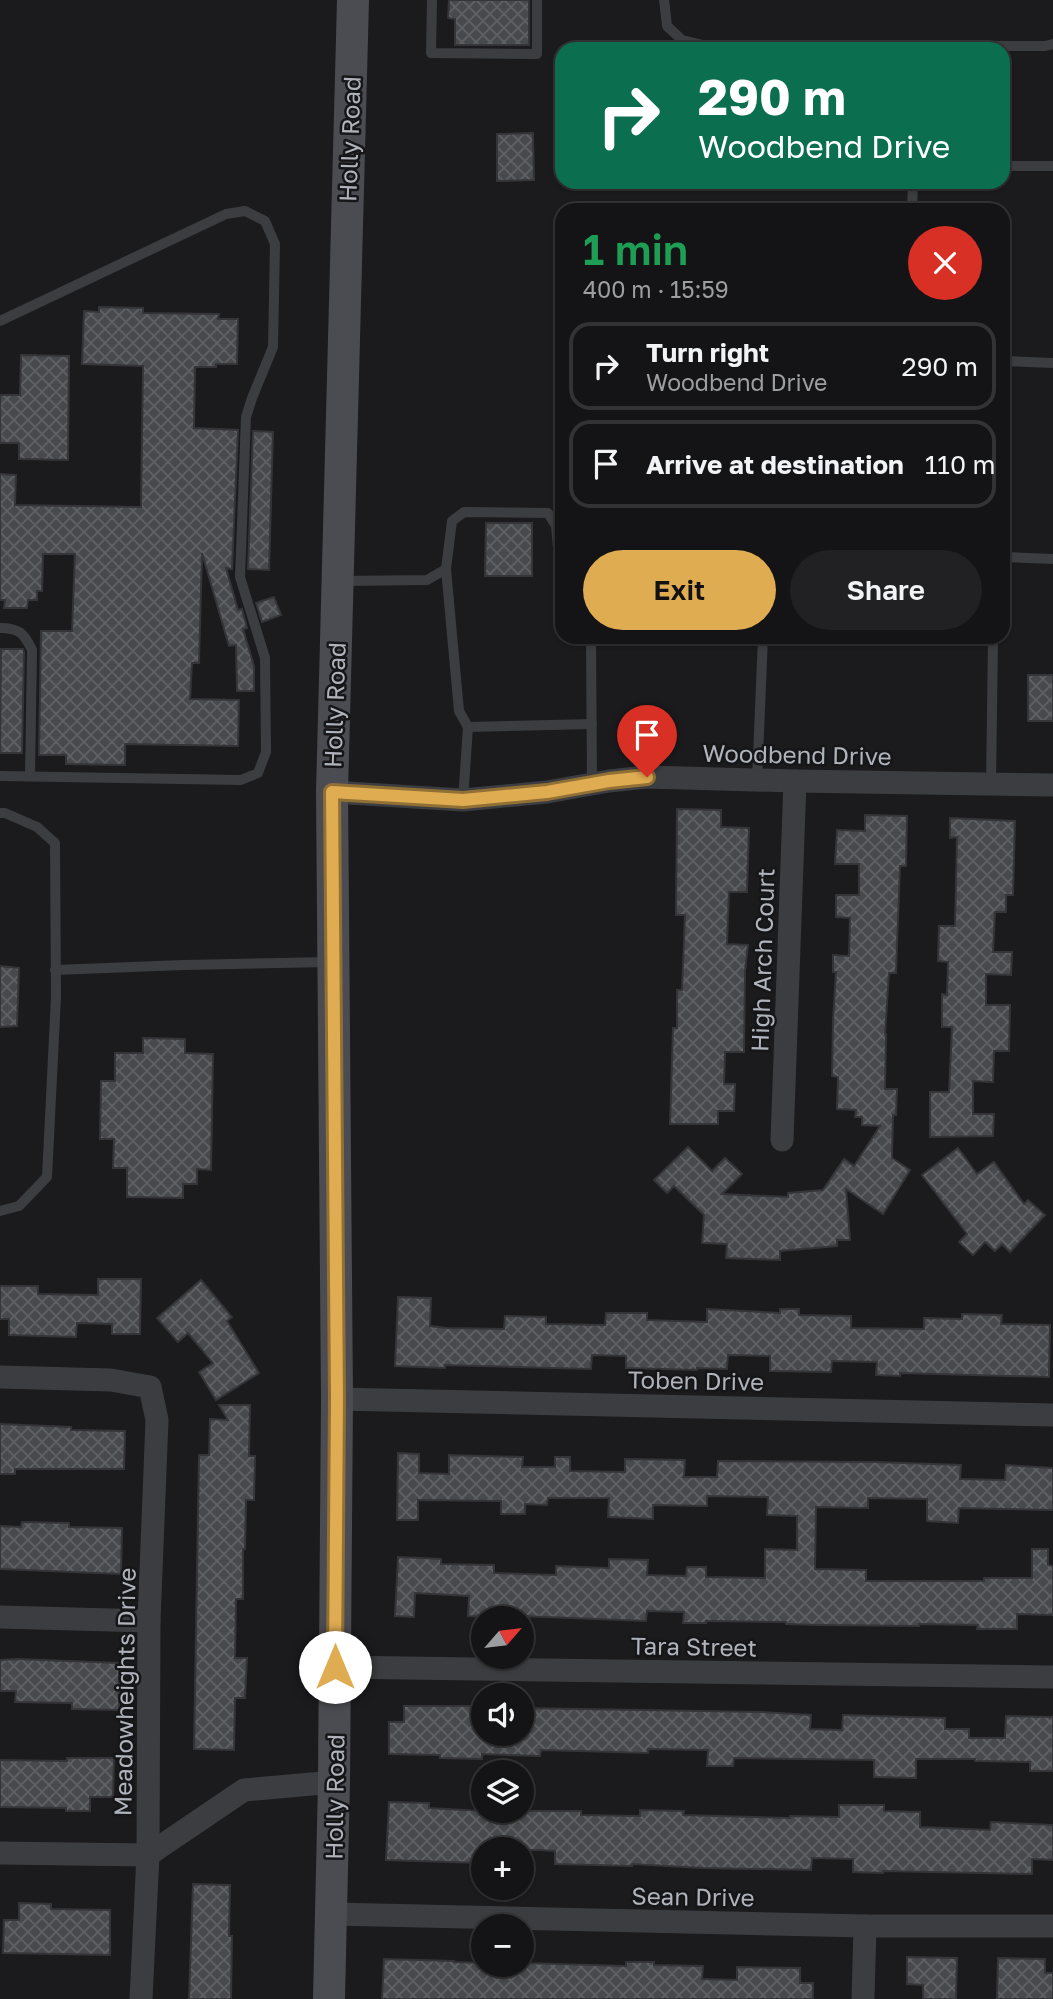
<!DOCTYPE html>
<meta charset="utf-8">
<style>
body{margin:0;font-family:"Golos Text",sans-serif;background:#212123;color:#f1f3f6;height:100vh;display:flex;flex-direction:column;font-size:26px;white-space:nowrap}
*{box-sizing:border-box;margin:0}
p{font-size:23px;color:#9d9ea1}
.icon{flex:none;width:38px;height:38px;fill:none;stroke:currentColor;stroke-width:2;stroke-linecap:round;stroke-linejoin:round}
.map{position:relative;flex:1;overflow:hidden}
.sheet{position:absolute;left:555px;top:203px;width:455px;height:441px;display:flex;flex-direction:column;background:#141416;border-radius:21px;box-shadow:0 2px 5px #0004,0 0 0 2px #333335}
.sheet>*{flex:none}
.guide{position:absolute;left:555px;top:42px;width:455px;height:147px;border-radius:21px;box-shadow:0 2px 5px #0004,0 0 0 2px #333335;background:#0b6e4f;color:#fff;overflow:hidden}
.needle{width:46px;rotate:62deg}
.fabs{position:absolute;left:471px;top:1606px;display:grid;gap:14px}
.fabs a{display:grid;place-items:center;width:63px;height:63px;border-radius:50%;background:#141416;box-shadow:0 2px 5px #0004,0 0 0 2px #333335;font-size:35px}
.pin{position:absolute;display:grid;place-items:center;width:60px;height:60px;color:#fff;margin:-72px -30px;border-radius:50% 50% 50% 0;rotate:-45deg;box-shadow:0 0 7px #0007}
.pin .icon{rotate:45deg}
.me{position:absolute;width:77px;margin:-38px;rotate:0deg;stroke-linejoin:round;filter:drop-shadow(0 0 5px #0008)}
.turn{display:flex;align-items:center;gap:24px;height:147px;padding:0 28px;font-size:32px}
.turn .icon{width:91px;height:91px;stroke-width:2.5}
.turn b{display:block;font-size:49px;line-height:60px}
.round{display:grid;place-items:center;flex:none;width:74px;height:74px;border-radius:37px;background:#212123}
.head{display:flex;align-items:center;justify-content:space-between;height:119px;padding:0 28px}
h1{font-size:42px;font-weight:600;line-height:52px;color:#1e9e55}
.primary-button{display:flex;gap:14px;margin-top:auto;padding:14px 28px}
.primary-button a{flex:1;height:80px;border-radius:42px;background:#dfac51;color:#111;font-size:28px;font-weight:600;line-height:80px;text-align:center}
.primary-button a+a{background:#212123;color:#f1f3f6}
ul{padding:0;list-style:none}
li{display:flex;align-items:center;gap:21px;height:88px;margin:0 14px 10px;padding:0 14px;border:4px solid #333335;border-radius:21px}
li div{flex:1}
li b{display:block;font-size:26px}
li em{font-style:normal}
.map>svg:first-child{display:block}
.building{fill:url(#building-cross-hatch);stroke:#353539;stroke-width:2}
.lines{fill:none;stroke-linecap:round;stroke-linejoin:round}
.service{stroke:#3c3d41;stroke-width:10}
.minor{stroke:#3c3d41;stroke-width:23}
.secondary{stroke:#4b4c51;stroke-width:32}
.route-casing{stroke:#917035;stroke-width:18}
.route{stroke:#dfac51;stroke-width:12}
.labels{text-anchor:middle;dominant-baseline:central;stroke-width:5;stroke-linejoin:round;paint-order:stroke}
.street-label{font-size:24px;fill:#afb3bb;stroke:#161618}
</style>
<div class="map">
<svg width="1053" height="1999" viewBox="0 0 1053 1999">
<defs>
<pattern id="building-cross-hatch" width="8" height="8" patternUnits="userSpaceOnUse" patternTransform="scale(1.75)"><rect width="8" height="8" fill="#48494d"/><path d="M0 0l8 8M0 8l8-8" fill="none" stroke="#606165"/></pattern>
</defs>
<rect width="100%" height="100%" fill="#1b1b1d"/>
<g class="building">
<path d="M 449,0 L 529,0 L 529,45 L 455,45 L 455,19 L 448,18 Z"/>
<path d="M 533,133 L 534,180 L 497,181 L 497,134 Z"/>
<path d="M 99,307 L 143,308 L 143,313 L 219,314 L 218,319 L 238,319 L 237,364 L 216,364 L 216,367 L 195,367 L 194,428 L 238,430 L 232,569 L 226,568 L 238,610 L 242,609 L 247,628 L 243,629 L 254,666 L 254,691 L 237,691 L 236,645 L 229,646 L 202,553 L 199,663 L 192,663 L 190,699 L 239,700 L 238,746 L 125,744 L 125,765 L 66,764 L 66,755 L 39,755 L 41,631 L 72,631 L 75,554 L 43,554 L 42,591 L 37,591 L 37,600 L 28,600 L 27,608 L 4,608 L 5,600 L 0,600 L 0,474 L 16,475 L 15,505 L 141,507 L 143,366 L 82,364 L 84,311 L 99,312 Z"/>
<path d="M 21,355 L 69,356 L 68,460 L 19,459 L 19,443 L 0,443 L 0,395 L 20,395 Z"/>
<path d="M 253,431 L 273,432 L 269,570 L 248,569 Z"/>
<path d="M 486,523 L 532,523 L 532,576 L 485,576 Z"/>
<path d="M 274,597 L 281,615 L 262,622 L 256,603 Z"/>
<path d="M 1,649 L 23,649 L 24,652 L 22,753 L 0,753 Z"/>
<rect x="1028" y="675" width="25" height="46"/>
<path d="M 677,809 L 721,810 L 721,827 L 749,828 L 747,892 L 729,892 L 727,944 L 748,945 L 745,971 L 744,1052 L 725,1052 L 724,1084 L 735,1084 L 734,1111 L 718,1111 L 718,1124 L 670,1124 L 673,1028 L 677,1028 L 677,990 L 682,990 L 685,915 L 676,915 Z"/>
<path d="M 865,815 L 907,816 L 906,866 L 900,866 L 896,973 L 889,973 L 885,1034 L 886,1034 L 885,1089 L 897,1089 L 896,1115 L 893,1115 L 892,1158 L 910,1170 L 883,1214 L 846,1189 L 850,1240 L 837,1240 L 837,1246 L 780,1251 L 780,1260 L 726,1258 L 727,1244 L 702,1243 L 704,1215 L 674,1186 L 667,1193 L 654,1180 L 688,1147 L 712,1171 L 725,1158 L 742,1174 L 722,1194 L 788,1197 L 788,1193 L 823,1190 L 844,1159 L 854,1166 L 880,1126 L 862,1125 L 862,1117 L 855,1117 L 856,1110 L 837,1109 L 838,1077 L 832,1076 L 833,1021 L 836,972 L 833,972 L 833,955 L 849,956 L 850,918 L 836,917 L 836,895 L 859,895 L 859,864 L 835,864 L 837,830 L 865,831 Z"/>
<path d="M 950,818 L 1015,821 L 1013,895 L 1006,895 L 1006,912 L 995,912 L 993,952 L 1012,952 L 1011,975 L 986,974 L 986,1005 L 1010,1005 L 1009,1051 L 994,1051 L 993,1082 L 973,1081 L 973,1114 L 994,1114 L 993,1136 L 930,1137 L 930,1092 L 949,1092 L 952,1027 L 942,1027 L 942,994 L 947,995 L 948,962 L 938,961 L 939,926 L 955,926 L 957,837 L 950,838 Z"/>
<path d="M 0,966 L 19,968 L 17,1026 L 0,1027 Z"/>
<path d="M 143,1038 L 185,1039 L 185,1053 L 213,1054 L 211,1170 L 197,1169 L 197,1184 L 183,1184 L 183,1198 L 127,1197 L 127,1168 L 113,1168 L 114,1139 L 100,1139 L 101,1081 L 115,1081 L 115,1053 L 143,1053 Z"/>
<path d="M 958,1148 L 977,1174 L 994,1162 L 1024,1204 L 1028,1200 L 1045,1215 L 1010,1252 L 1002,1244 L 995,1251 L 985,1242 L 973,1255 L 959,1242 L 967,1234 L 922,1175 Z"/>
<path d="M 98,1279 L 141,1279 L 140,1334 L 112,1334 L 112,1324 L 77,1323 L 76,1337 L 9,1335 L 9,1319 L 0,1319 L 0,1286 L 38,1286 L 38,1294 L 98,1295 Z"/>
<path d="M 201,1280 L 232,1317 L 227,1321 L 259,1373 L 216,1400 L 199,1372 L 213,1363 L 188,1333 L 178,1342 L 157,1318 Z"/>
<path d="M 398,1297 L 431,1298 L 430,1326 L 447,1328 L 504,1329 L 505,1316 L 546,1317 L 546,1324 L 605,1325 L 606,1313 L 647,1313 L 647,1320 L 707,1322 L 707,1309 L 780,1313 L 780,1309 L 799,1309 L 799,1315 L 851,1316 L 851,1328 L 924,1329 L 924,1318 L 962,1319 L 962,1314 L 1002,1315 L 1001,1324 L 1050,1325 L 1049,1377 L 900,1373 L 900,1376 L 876,1375 L 877,1362 L 832,1361 L 831,1372 L 770,1371 L 770,1356 L 728,1355 L 727,1369 L 697,1368 L 697,1370 L 626,1368 L 626,1356 L 592,1355 L 591,1369 L 445,1365 L 445,1368 L 395,1366 Z"/>
<path d="M 219,1405 L 250,1405 L 249,1456 L 255,1456 L 254,1500 L 246,1500 L 245,1549 L 243,1549 L 243,1599 L 236,1599 L 235,1658 L 247,1658 L 245,1698 L 235,1698 L 234,1750 L 194,1749 L 199,1455 L 209,1455 L 210,1419 L 228,1420 Z"/>
<path d="M 0,1424 L 71,1427 L 71,1430 L 125,1431 L 124,1469 L 15,1469 L 15,1474 L 0,1474 Z"/>
<path d="M 398,1453 L 419,1454 L 419,1473 L 449,1474 L 449,1455 L 523,1457 L 522,1467 L 555,1467 L 555,1457 L 570,1457 L 570,1471 L 625,1472 L 625,1459 L 685,1460 L 684,1477 L 717,1477 L 718,1461 L 876,1462 L 961,1465 L 960,1479 L 1005,1480 L 1006,1465 L 1053,1468 L 1053,1510 L 959,1508 L 958,1523 L 927,1521 L 927,1499 L 868,1498 L 868,1508 L 816,1507 L 815,1569 L 866,1570 L 866,1581 L 984,1581 L 984,1578 L 1032,1578 L 1032,1549 L 1048,1549 L 1048,1565 L 1053,1566 L 1053,1615 L 1017,1614 L 1017,1629 L 977,1629 L 978,1625 L 919,1624 L 919,1626 L 819,1625 L 786,1624 L 786,1622 L 706,1621 L 706,1623 L 683,1623 L 684,1612 L 647,1611 L 646,1621 L 492,1615 L 492,1617 L 468,1616 L 469,1596 L 415,1593 L 414,1617 L 395,1616 L 398,1557 L 441,1559 L 441,1564 L 494,1565 L 494,1573 L 556,1575 L 556,1566 L 609,1568 L 609,1559 L 648,1560 L 647,1575 L 686,1576 L 687,1567 L 706,1567 L 706,1577 L 765,1578 L 765,1549 L 797,1550 L 797,1516 L 767,1515 L 768,1497 L 707,1496 L 707,1506 L 653,1505 L 653,1519 L 608,1517 L 609,1498 L 548,1498 L 547,1505 L 525,1504 L 525,1514 L 501,1514 L 501,1501 L 418,1500 L 418,1520 L 397,1520 Z"/>
<path d="M 22,1522 L 69,1523 L 69,1527 L 122,1528 L 121,1574 L 0,1569 L 0,1526 L 21,1527 Z"/>
<path d="M 17,1659 L 119,1663 L 119,1710 L 72,1709 L 72,1703 L 15,1702 L 16,1691 L 0,1691 L 0,1660 Z"/>
<path d="M 404,1706 L 483,1706 L 483,1734 L 522,1734 L 522,1708 L 761,1712 L 811,1715 L 810,1729 L 842,1730 L 843,1715 L 945,1718 L 945,1729 L 969,1729 L 969,1738 L 1005,1738 L 1006,1716 L 1053,1717 L 1053,1771 L 1030,1771 L 1030,1762 L 975,1761 L 975,1759 L 916,1759 L 916,1778 L 874,1777 L 874,1760 L 734,1758 L 733,1766 L 707,1766 L 708,1750 L 648,1749 L 648,1753 L 541,1750 L 540,1756 L 482,1754 L 482,1759 L 440,1758 L 440,1755 L 389,1754 L 389,1722 L 404,1722 Z"/>
<path d="M 67,1758 L 114,1758 L 113,1797 L 90,1797 L 90,1811 L 66,1811 L 66,1808 L 0,1807 L 0,1760 L 67,1761 Z"/>
<path d="M 389,1802 L 429,1803 L 429,1808 L 482,1811 L 581,1811 L 581,1815 L 640,1816 L 640,1810 L 684,1811 L 683,1815 L 790,1818 L 790,1816 L 839,1817 L 839,1805 L 884,1805 L 884,1811 L 920,1812 L 920,1827 L 990,1830 L 991,1822 L 1053,1825 L 1053,1860 L 1032,1859 L 1032,1874 L 883,1871 L 883,1873 L 853,1872 L 853,1859 L 812,1858 L 811,1870 L 703,1868 L 632,1864 L 632,1866 L 555,1864 L 555,1851 L 541,1850 L 481,1850 L 480,1863 L 386,1860 Z"/>
<path d="M 193,1884 L 230,1885 L 229,1936 L 232,1936 L 231,1999 L 189,1999 Z"/>
<path d="M 19,1903 L 51,1904 L 51,1909 L 110,1910 L 110,1955 L 3,1953 L 4,1920 L 19,1920 Z"/>
<path d="M 907,1957 L 957,1958 L 956,1999 L 923,1999 L 923,1985 L 907,1984 Z"/>
<path d="M 998,1958 L 1045,1959 L 1045,1973 L 1053,1973 L 1053,1999 L 997,1999 Z"/>
<path d="M 384,1959 L 454,1961 L 454,1962 L 483,1963 L 483,1965 L 522,1965 L 522,1963 L 626,1966 L 626,1962 L 654,1962 L 654,1965 L 703,1966 L 702,1979 L 737,1980 L 737,1967 L 800,1968 L 800,1983 L 813,1983 L 813,1999 L 382,1999 Z"/>
</g>
<g class="lines">
<g class="service">
<path d="M 432,0 L 431,53 L 537,54 L 537,0"/>
<path d="M 664,0 L 667,26 L 682,40 L 703,45 L 1045,46 L 1053,44"/>
<path d="M 1003,166 L 1053,166"/>
<path d="M 912,210 L 913,182"/>
<path d="M 0,321 L 226,214 L 245,211 L 265,221 L 275,244 L 273,347 L 252,398 L 246,417 L 240,577 L 265,658 L 266,752 L 258,773 L 241,780 L 0,776"/>
<path d="M 1003,361 L 1053,363"/>
<path d="M 1003,557 L 1053,559"/>
<path d="M 446,569 L 459,711 L 468,727 L 592,724"/>
<path d="M 340,581 L 427,580 L 446,569 L 452,521 L 464,512 L 548,513 L 556,526 L 562,590"/>
<path d="M 0,628 C 19,628 24,633 32,650 L 30,776"/>
<path d="M 591,637 L 592,784"/>
<path d="M 757,780 L 763,637"/>
<path d="M 991,784 L 993,637"/>
<path d="M 463,800 L 468,727"/>
<path d="M 0,813 L 5,813 L 37,827 L 55,843 L 56,997 L 47,1177 L 19,1206 L 0,1211"/>
<path d="M 55,970 L 183,965 L 329,962"/>
</g>
<g class="minor">
<path d="M 332,792 L 463,800 L 547,792 L 609,781 L 647,777 L 795,781 L 1053,785"/>
<path d="M 782,1140 L 795,781"/>
<path d="M 0,1377 L 111,1380 L 150,1387 L 157,1420 L 149,1621 L 148,1855 L 141,1999"/>
<path d="M 337,1399 L 1053,1415"/>
<path d="M 0,1617 L 149,1621"/>
<path d="M 335,1667 L 1053,1677"/>
<path d="M 0,1853 L 148,1855 L 244,1790 L 334,1782"/>
<path d="M 332,1914 L 865,1926 L 1053,1926"/>
<path d="M 863,1999 L 865,1926"/>
</g>
<path class="secondary" d="M 329,1999 L 334,1782 L 337,1399 L 332,792 L 353,0"/>
</g>
<g class="lines">
<g class="route-casing">
<path id="route" d="M 335,1667 L 337,1399 L 332,792 L 463,800 L 547,792 L 609,781 L 647,777"/>
</g>
<use href="#route" class="route"/>
</g>
<g class="labels">
<g class="street-label">
<text transform="translate(349 139) rotate(-88)">Holly Road</text>
<text transform="translate(334 705) rotate(-88)">Holly Road</text>
<text transform="translate(797 754) rotate(1)">Woodbend Drive</text>
<text transform="translate(762 960) rotate(-88)">High Arch Court</text>
<text transform="translate(696 1380) rotate(1)">Toben Drive</text>
<text transform="translate(694 1646) rotate(1)">Tara Street</text>
<text transform="translate(124 1692) rotate(-89)">Meadowheights Drive</text>
<text transform="translate(334 1797) rotate(-89)">Holly Road</text>
<text transform="translate(693 1896) rotate(1)">Sean Drive</text>
</g>
</g>
</svg>
<div class="fabs">
<a><svg class="needle" viewBox="-14 -14 28 28"><path d="M0-13l5 13h-10z" fill="#e53935"/><path d="M0 13l5-13h-10z" fill="#9d9ea1"/></svg></a>
<a><svg class="icon" aria-label="sound" viewBox="0 0 24 24"><path d="M4 9h4l5-4v14l-5-4H4zM17 9q2 3 0 6"/></svg></a>
<a><svg class="icon" aria-label="layers" viewBox="0 0 24 24"><path d="M12 4l9 5-9 5-9-5zM3 14l9 5 9-5"/></svg></a>
<a>+</a>
<a>−</a>
</div>
<div class="pin" style="left:647px;top:777px;background:#d93025"><svg class="icon" aria-label="arrive" viewBox="0 0 24 24"><path d="M6 21V4h12l-3 4 3 4H6"/></svg></div>
<svg class="me" style="left:335px;top:1667px" viewBox="-20 -20 40 40"><circle r="19" fill="#fff"/><path d="M0-13L10 11 0 6-10 11z" fill="#dfac51"/></svg>
<div class="guide">
<div class="turn"><svg class="icon" aria-label="right" viewBox="0 0 24 24"><path d="M7 20v-9h11M14 6l5 5-5 5"/></svg><div><b>290 m</b>Woodbend Drive</div></div>
</div>
<section class="sheet">
<div class="head"><div><h1>1 min</h1><p>400 m · 15:59</p></div><a class="round" style="background:#d93025;color:#fff"><svg class="icon" aria-label="close" viewBox="0 0 24 24"><path d="M6 6l12 12M18 6L6 18"/></svg></a></div>
<ul>
<li><svg class="icon" aria-label="right" viewBox="0 0 24 24"><path d="M7 20v-9h11M14 6l5 5-5 5"/></svg><div><b>Turn right</b><p>Woodbend Drive</p></div><em>290 m</em></li>
<li><svg class="icon" aria-label="arrive" viewBox="0 0 24 24"><path d="M6 21V4h12l-3 4 3 4H6"/></svg><div><b>Arrive at destination</b></div><em>110 m</em></li>
</ul>
<div class="primary-button"><a>Exit</a><a>Share</a></div>
</section>
</div>
